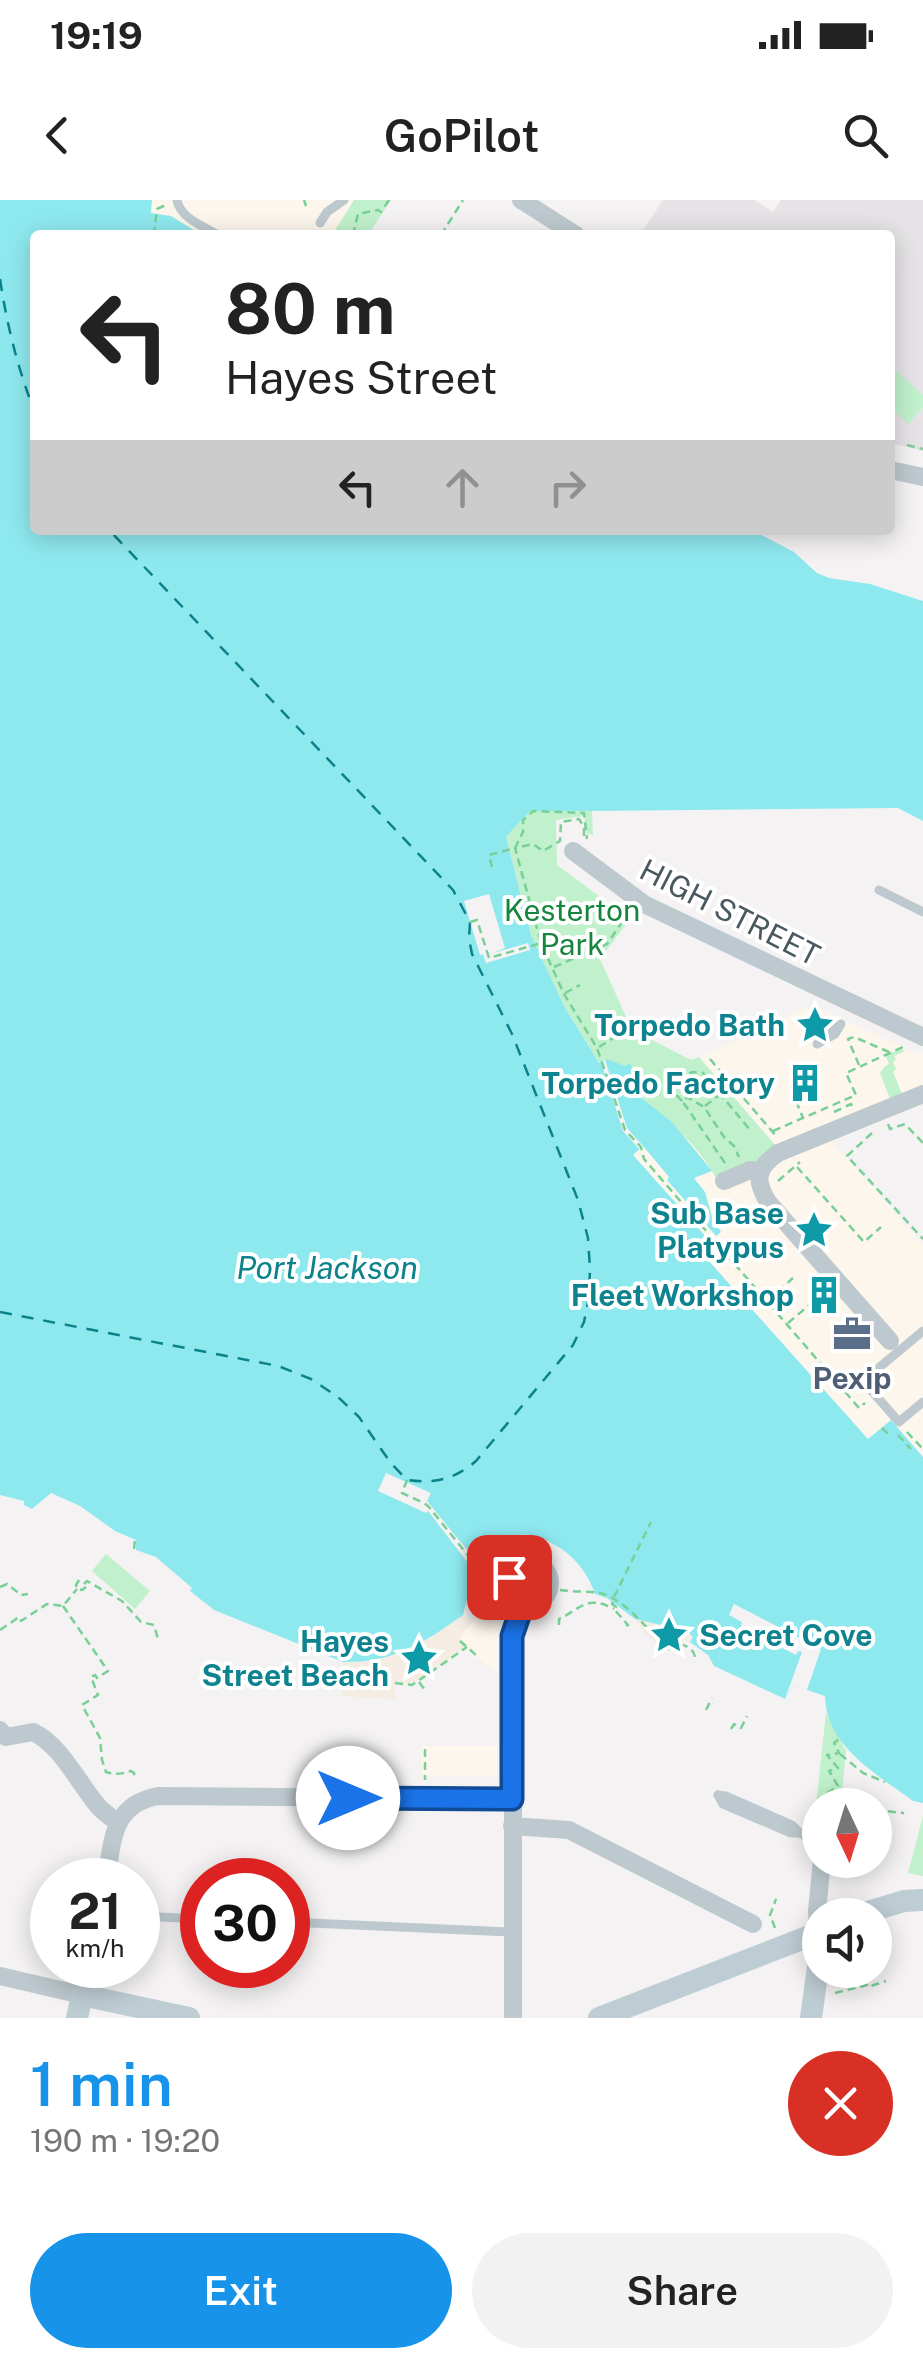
<!DOCTYPE html>
<meta charset="utf-8">
<style>
body{margin:0;font-family:"Public Sans",sans-serif;background:#f2f2f2;color:#222;height:100vh;display:flex;flex-direction:column;font-size:38px;white-space:nowrap}
*{box-sizing:border-box;margin:0}
p{font-size:32px;color:#767676}
.icon{flex:none;width:55px;height:55px;fill:none;stroke:currentColor;stroke-width:2;stroke-linecap:round;stroke-linejoin:round}
.map{position:relative;height:1818px;overflow:hidden}
.sheet{display:flex;flex-direction:column;background:#fff;flex:1}
.sheet>*{flex:none}
.hud{position:absolute;left:30px;top:30px;width:865px;height:305px;border-radius:10px;box-shadow:0 5px 25px #0003;background:#fff;color:#222;overflow:hidden}
.needle{width:65px;rotate:176deg}
.controls{position:absolute;left:802px;top:1588px;display:grid;gap:20px}
.controls a{display:grid;place-items:center;width:90px;height:90px;border-radius:50%;background:#fff;box-shadow:0 5px 25px #0003;font-size:50px}
.speed{position:absolute;left:30px;top:1658px;display:flex;gap:20px;font-size:50px;font-weight:700;text-align:center}
.speed>*{display:grid;place-content:center;width:130px;height:130px;border-radius:50%;background:#fff;box-shadow:0 5px 25px #0003;line-height:1}
.speed small{font-size:25px;font-weight:400}
.speed .limit{border:15px solid #d22;background:#fff;color:#111}
.pin{position:absolute;display:grid;place-items:center;width:85px;height:85px;color:#fff;margin:-42px;border-radius:20px;box-shadow:0 5px 15px #0006}
.me{position:absolute;width:110px;margin:-55px;rotate:90deg;stroke-linejoin:round;filter:drop-shadow(0 0 8px #0008)}
.turn{display:flex;align-items:center;gap:35px;height:210px;padding:0 30px;font-size:45px}
.turn .icon{width:130px;height:130px;stroke-width:2.5}
.turn b{display:block;font-size:70px;line-height:85px}
.lanes{display:flex;align-items:center;height:95px;padding:0 30px;background:#0003;justify-content:center;gap:50px;direction:ltr}
.lanes .off{opacity:.35}
.round{display:grid;place-items:center;flex:none;width:105px;height:105px;border-radius:52px;background:#f2f2f2}
.headline{display:flex;align-items:center;justify-content:space-between;height:170px;padding:0 30px}
h1{font-size:60px;font-weight:600;line-height:75px;color:#1793ea}
.primary-button{display:flex;gap:20px;margin-top:auto;padding:20px 30px}
.primary-button a{flex:1;height:115px;border-radius:60px;background:#1793ea;color:#fff;font-size:40px;font-weight:600;line-height:115px;text-align:center}
.primary-button a+a{background:#f2f2f2;color:#222}
.status{display:flex;justify-content:space-between;align-items:center;height:70px;padding:0 50px;background:#fff;direction:ltr}
.status svg{height:28px;fill:currentColor}
header{display:flex;justify-content:space-between;align-items:center;height:130px;padding:0 30px;background:#fff;font-size:45px;font-weight:600}
.map>svg:first-child{display:block}
.commercial{fill:#fdf6ed}
.education{fill:#e5e3e5}
.green{fill:#c1f1cc}
.sand{fill:#f5ede4}
.water{fill:#8ee9ef}
.pier{fill:#f4f2f2}
.lines{fill:none;stroke-linecap:round;stroke-linejoin:round}
.ferry{stroke:#0c838a;stroke-width:2.5;stroke-dasharray:12 10;stroke-linecap:butt}
.path{stroke:#78d097;stroke-width:2.5;stroke-dasharray:8 5;stroke-linecap:butt}
.lane{stroke:#bdc9ce;stroke-width:9}
.street{stroke:#bdc9ce;stroke-width:18}
.secondary{stroke:#beccd4;stroke-width:22}
.route-casing{stroke:#114b97;stroke-width:25}
.route{stroke:#1a73e8;stroke-width:18}
.labels{text-anchor:middle;dominant-baseline:central;stroke-width:8;stroke-linejoin:round;paint-order:stroke}
.park-label{font-size:30px;fill:#16853d;stroke:#fff}
.street-label{font-size:30px;fill:#495960;stroke:#fff}
.culture-label{font-size:30px;font-weight:bold;fill:#0d838f;stroke:#fff;text-anchor:end}
.service-label{font-size:30px;font-weight:bold;fill:#4e5e75;stroke:#fff}
.water-label{font-size:32px;font-style:italic;fill:#0c838a;stroke:#fff}
</style>
<div class="status"><b>19:19</b><svg viewBox="0 0 49 12"><path d="M0 12V9h3v3zM5 12V6h3v6zM10 12V3h3v9zM15 12V0h3v12zM26 1h20v11H26zM47 4h2v5h-2z"/></svg></div>
<header><svg class="icon" aria-label="back" viewBox="0 0 24 24"><path d="M15 5l-7 7 7 7"/></svg>GoPilot<svg class="icon" aria-label="search" viewBox="0 0 24 24"><circle cx="10" cy="10" r="6"/><path d="M15 15l6 6"/></svg></header>
<div class="map">
<svg width="923" height="1818" viewBox="0 0 923 1818">
<rect width="100%" height="100%" fill="#f4f2f2"/>
<g class="commercial">
<path d="M 152,0 L 354,0 L 332,35 L 202,35 L 171,16 L 150,13 Z"/>
<path d="M 813,805 L 913,852 L 923,853 L 923,899 L 919,901 L 920,905 L 832,942 L 923,1044 L 923,1279 L 879,1230 L 868,1239 L 706,1058 L 716,1049 L 632,955 L 643,946 L 720,1032 L 711,1017 L 710,1006 L 693,978 L 712,970 L 640,884 Z"/>
<path d="M 485,1383 L 499,1391 L 498,1472 L 465,1450 L 468,1447 L 459,1438 L 473,1421 L 468,1399 L 477,1396 Z"/>
<path d="M 422,1546 L 497,1546 L 497,1577 L 422,1576 Z"/>
</g>
<path class="education" d="M 663,0 L 754,0 L 773,12 L 781,0 L 923,0 L 923,251 L 890,243 L 890,35 L 640,35 Z"/>
<g class="green">
<path d="M 354,0 L 391,0 L 368,35 L 332,35 Z"/>
<path d="M 890,165 L 923,195 L 923,207 L 908,224 L 890,207 Z"/>
<path d="M 566,610 L 592,611 L 593,635 L 587,634 L 584,616 L 556,620 L 557,665 L 630,719 L 600,759 L 632,830 L 691,860 L 699,857 L 777,947 L 752,979 L 725,990 L 719,978 L 716,978 C 699,946 668,920 640,897 L 640,884 L 629,864 L 625,866 L 599,863 L 564,806 L 531,735 L 506,637 L 530,611 Z"/>
<path d="M 901,849 L 905,851 L 894,856 L 896,860 L 893,862 L 896,869 L 893,872 L 902,894 L 890,899 L 880,873 L 884,867 L 889,864 L 885,855 Z"/>
<path d="M 106,1354 L 150,1391 L 135,1409 L 92,1371 Z"/>
<path d="M 826,1513 L 846,1551 L 841,1605 L 820,1605 L 820,1634 L 813,1633 Z"/>
<path d="M 923,1616 L 923,1676 L 908,1673 Z"/>
</g>
<g class="sand">
<path d="M 463,1415 L 473,1421 L 459,1438 L 467,1446 L 412,1484 L 395,1482 L 395,1500 L 342,1496 L 343,1462 L 362,1462 L 430,1438 Z"/>
<path d="M 635,1419 L 680,1428 L 693,1437 L 689,1443 L 685,1440 L 661,1449 L 642,1430 Z"/>
</g>
<path class="water" d="M 0,0 L 152,0 L 151,13 L 171,16 L 202,35 L 35,35 L 35,330 L 752,330 L 794,352 L 817,373 L 829,378 L 870,384 L 923,401 L 923,621 L 898,608 L 592,611 L 530,611 L 506,637 L 531,735 L 564,806 L 599,863 L 607,859 L 625,866 L 630,863 L 640,884 L 640,897 L 672,922 L 712,971 L 694,978 L 705,992 L 712,1017 L 721,1032 L 716,1036 L 667,980 L 669,977 L 643,946 L 633,955 L 717,1049 L 707,1059 L 868,1239 L 891,1220 L 923,1257 L 923,1603 L 913,1601 C 877,1574 826,1547 825,1496 L 793,1485 L 785,1499 L 714,1466 L 708,1455 L 690,1442 L 693,1437 L 687,1431 L 635,1419 L 607,1398 L 595,1394 C 589,1376 578,1361 563,1350 C 540,1334 514,1325 493,1350 C 488,1356 485,1364 481,1371 C 472,1386 467,1397 463,1415 C 424,1443 393,1463 343,1462 L 214,1410 L 190,1391 L 192,1388 L 156,1357 L 136,1350 L 136,1340 L 115,1331 L 80,1306 L 51,1293 L 32,1309 L 24,1305 L 24,1301 L 0,1295 Z"/>
<g class="pier">
<path d="M 489,694 L 505,748 L 493,753 L 528,743 L 530,750 L 486,763 L 483,754 L 480,755 L 464,701 Z"/>
<path d="M 605,860 L 627,928 L 643,946 L 639,949 L 623,931 L 601,862 Z"/>
<path d="M 386,1273 L 431,1293 L 427,1301 L 486,1373 L 481,1380 L 428,1311 L 426,1313 L 378,1291 Z"/>
<path d="M 734,1404 L 821,1449 L 807,1490 L 793,1485 L 785,1499 L 802,1452 L 798,1451 L 796,1455 L 741,1427 L 742,1422 L 729,1415 Z"/>
</g>
<g class="lines">
<g class="ferry">
<path d="M 0,79 C 7,126 18,169 35,213"/>
<path d="M 0,1112 L 278,1166 L 311,1179 L 338,1197 L 359,1217 L 390,1262 L 407,1280 C 435,1284 455,1279 476,1261 L 573,1145 L 584,1122 L 589,1097 L 590,1069 L 588,1038 L 578,1000 L 512,834 L 472,754 L 469,739 L 470,722 L 453,690 L 109,330"/>
</g>
<g class="path">
<path d="M 304,0 L 306,6"/>
<path d="M 154,35 L 157,9 L 168,4"/>
<path d="M 353,35 L 358,14 L 378,10 L 381,12 L 389,0"/>
<path d="M 441,35 L 463,0"/>
<path d="M 907,245 L 923,249"/>
<path d="M 584,636 L 584,627 L 579,619 L 561,622 L 560,641 L 543,651 L 533,644 L 515,648 L 541,743 L 564,794 L 597,848 L 625,930 L 641,947 L 644,959 L 859,1208 L 865,1203"/>
<path d="M 492,667 L 489,655 L 515,648 L 523,632 L 523,620 L 533,611 L 584,613 L 587,639"/>
<path d="M 470,722 L 477,720 L 489,758 L 538,744"/>
<path d="M 554,767 L 607,744 L 627,715"/>
<path d="M 565,793 L 580,785"/>
<path d="M 599,847 L 621,833"/>
<path d="M 710,859 L 777,937"/>
<path d="M 859,865 L 848,839 L 854,837 L 889,852"/>
<path d="M 687,896 L 683,886 L 684,877 L 692,872 L 703,873 L 750,930"/>
<path d="M 682,901 L 668,886 L 673,880 L 682,880"/>
<path d="M 796,901 L 803,918"/>
<path d="M 705,906 L 718,896"/>
<path d="M 834,912 L 851,904 L 852,906"/>
<path d="M 888,924 L 890,929 L 905,924 L 923,943"/>
<path d="M 773,931 L 856,895 L 846,873 L 903,847"/>
<path d="M 872,933 L 847,956 L 923,1039"/>
<path d="M 725,963 L 683,902 L 687,897 L 704,907 L 724,937 L 734,946 L 739,957"/>
<path d="M 797,967 L 864,1042 L 881,1027"/>
<path d="M 778,981 L 800,962"/>
<path d="M 768,1100 L 793,1078"/>
<path d="M 788,1123 L 814,1101"/>
<path d="M 882,1228 L 888,1234"/>
<path d="M 907,1232 L 923,1249"/>
<path d="M 898,1235 L 911,1249"/>
<path d="M 407,1280 L 402,1293 L 424,1303 L 429,1307 L 487,1379 L 492,1379 L 500,1385"/>
<path d="M 134,1349 L 135,1339"/>
<path d="M 488,1378 L 493,1372"/>
<path d="M 79,1380 L 76,1385 L 77,1389 L 82,1390 L 86,1387"/>
<path d="M 84,1384 L 87,1381 L 122,1401 L 141,1422 L 154,1425 L 158,1439"/>
<path d="M 0,1387 L 7,1384 L 21,1395 L 28,1394"/>
<path d="M 560,1390 C 573,1392 590,1391 600,1393 C 626,1400 649,1430 666,1450 L 683,1445 C 692,1448 696,1453 695,1462"/>
<path d="M 547,1394 L 557,1399"/>
<path d="M 614,1397 L 651,1322"/>
<path d="M 613,1402 L 612,1404 L 616,1407 L 614,1409 L 628,1425 L 626,1426"/>
<path d="M 63,1406 L 108,1471 L 97,1478 L 95,1475 L 91,1477 L 98,1495 L 82,1505 L 100,1538 L 102,1560 L 106,1572 C 115,1575 121,1574 131,1571 L 134,1573 L 135,1579"/>
<path d="M 559,1425 L 559,1419 C 581,1409 586,1394 614,1409"/>
<path d="M 0,1430 L 19,1417 L 21,1421 L 47,1404 L 63,1406 L 77,1389"/>
<path d="M 460,1441 L 476,1455"/>
<path d="M 419,1482 L 425,1490"/>
<path d="M 395,1483 L 412,1485 L 467,1447"/>
<path d="M 706,1510 L 712,1498"/>
<path d="M 731,1529 L 734,1524 L 741,1528 L 747,1516"/>
<path d="M 425,1549 L 425,1580"/>
<path d="M 840,1554 L 863,1573 L 885,1582"/>
<path d="M 832,1604 L 854,1605"/>
<path d="M 832,1605 L 827,1593 L 838,1586 L 829,1571 L 838,1568 L 827,1555 L 839,1553 L 834,1543 L 839,1539"/>
<path d="M 863,1605 L 865,1599"/>
<path d="M 875,1610 L 904,1613"/>
<path d="M 775,1728 L 770,1715 L 776,1699"/>
<path d="M 835,1793 L 867,1785 L 868,1787 L 886,1781"/>
</g>
<g class="lane">
<path d="M 177,0 C 180,18 203,26 218,35"/>
<path d="M 320,23 L 327,12 L 344,0"/>
<path d="M 879,690 L 923,712"/>
<path d="M 813,835 L 841,824 L 835,834 L 817,844"/>
<path d="M 923,1131 L 863,1181 L 899,1222 L 923,1202"/>
<path d="M 718,1595 L 726,1596 L 792,1625 L 800,1633 L 820,1646"/>
<path d="M 718,1595 L 723,1604 L 791,1633 L 800,1633"/>
<path d="M 138,1716 L 202,1719"/>
<path d="M 288,1722 L 512,1732"/>
</g>
<g class="street">
<path d="M 521,0 L 576,35"/>
<path d="M 890,270 L 923,277"/>
<path d="M 573,651 L 644,704 L 923,837"/>
<path d="M 724,981 L 750,970 L 761,971"/>
<path d="M 890,1141 L 768,1002 C 754,979 757,968 778,953 L 923,894"/>
<circle cx="529" cy="1383" r="21"/>
<path d="M 0,1530 L 6,1537 L 33,1532 C 61,1545 79,1584 98,1606 C 103,1612 111,1617 117,1622"/>
<path d="M 512,1626 L 569,1630 L 753,1724"/>
<path d="M 106,1680 C 113,1641 111,1605 158,1596 L 512,1599"/>
<path d="M 818,1733 L 817,1711 L 822,1660"/>
<path d="M 0,1776 L 82,1795 L 89,1765"/>
<path d="M 513,1818 L 513,1436 L 523,1403"/>
</g>
<g class="secondary">
<path d="M 858,1715 L 904,1701 L 923,1700"/>
<path d="M 77,1818 L 82,1795 L 189,1818"/>
<path d="M 599,1818 L 820,1732"/>
<path d="M 811,1818 L 819,1760 L 818,1733"/>
</g>
</g>
<g class="lines">
<g class="route-casing">
<path id="route" d="M 348,1598 L 512,1599 L 512,1436 L 523,1404 L 511,1393 L 509,1377"/>
</g>
<use href="#route" class="route"/>
</g>
<defs>
<g id="sight-bare" transform="scale(3)"><path d="M0-6L1.8-2.2L6-1.7L2.9 1.2L3.7 5.4L0 3.3L-3.7 5.4L-2.9 1.2L-6-1.7L-1.8-2.2Z" fill="#0f9aa8" stroke="#fff" stroke-width="2.5" paint-order="stroke"/></g>
<g id="building-bare" transform="scale(3)"><path d="M-4-6H4V6H1V3H-1V6H-4ZM-2.5-4.3h1.7v1.8h-1.7ZM.8-4.3h1.7v1.8H.8ZM-2.5-1h1.7V.8h-1.7ZM.8-1h1.7V.8H.8Z" fill="#0f9aa8" stroke="#fff" stroke-width="2.5" paint-order="stroke"/></g>
<g id="office-bare" transform="scale(3)"><path d="M-6-3h4V-5.5h4V-3h4V5H-6ZM-1-4.5V-3h2v-1.5ZM-6 0V1H6V0Z" fill="#5c6f8a" stroke="#fff" stroke-width="2.5" paint-order="stroke"/></g>
</defs>
<g fill-rule="evenodd">
<use href="#sight-bare" x="815" y="825"/>
<use href="#building-bare" x="805" y="883"/>
<use href="#sight-bare" x="814" y="1030"/>
<use href="#building-bare" x="824" y="1095"/>
<use href="#office-bare" x="852" y="1134"/>
<use href="#sight-bare" x="669" y="1435"/>
<use href="#sight-bare" x="419" y="1458"/>
</g>
<g class="labels">
<g class="park-label">
<text x="572" y="710">Kesterton<tspan x="572" dy="34">Park</tspan></text>
</g>
<g class="street-label">
<text transform="translate(730 712) rotate(27)">HIGH STREET</text>
</g>
<g class="culture-label">
<text x="785" y="825">Torpedo Bath</text>
<text x="775" y="883">Torpedo Factory</text>
<text x="784" y="1013">Sub Base<tspan x="784" dy="34">Platypus</tspan></text>
<text x="794" y="1095">Fleet Workshop</text>
<text x="699" y="1435" text-anchor="start">Secret Cove</text>
<text x="389" y="1441">Hayes<tspan x="389" dy="34">Street Beach</tspan></text>
</g>
<g class="service-label">
<text x="852" y="1178">Pexip</text>
</g>
<g class="water-label">
<text x="327" y="1067">Port Jackson</text>
</g>
</g>
</svg>
<div class="controls">
<a><svg class="needle" viewBox="-14 -14 28 28"><path d="M0-13l5 13h-10z" fill="#e53935"/><path d="M0 13l5-13h-10z" fill="#767676"/></svg></a>
<a><svg class="icon" aria-label="sound" viewBox="0 0 24 24"><path d="M4 9h4l5-4v14l-5-4H4zM17 9q2 3 0 6"/></svg></a>
</div>
<div class="speed"><div>21<small>km/h</small></div><div class="limit">30</div></div>
<div class="pin" style="left:509px;top:1377px;background:#d93025"><svg class="icon" aria-label="arrive" viewBox="0 0 24 24"><path d="M6 21V4h12l-3 4 3 4H6"/></svg></div>
<svg class="me" style="left:348px;top:1598px" viewBox="-20 -20 40 40"><circle r="19" fill="#fff"/><path d="M0-13L10 11 0 6-10 11z" fill="#1a73e8"/></svg>
<div class="hud">
<div class="turn"><svg class="icon" aria-label="left" viewBox="0 0 24 24"><path d="M17 20v-9H6M10 6l-5 5 5 5"/></svg><div><b>80 m</b>Hayes Street</div></div>
<div class="lanes"><svg class="icon" aria-label="left" viewBox="0 0 24 24"><path d="M17 20v-9H6M10 6l-5 5 5 5"/></svg><svg class="icon off" aria-label="ahead" viewBox="0 0 24 24"><path d="M12 20V5M6 11l6-6 6 6"/></svg><svg class="icon off" aria-label="right" viewBox="0 0 24 24"><path d="M7 20v-9h11M14 6l5 5-5 5"/></svg></div>
</div>
</div>
<section class="sheet">
<div class="headline"><div><h1>1 min</h1><p>190 m · 19:20</p></div><a class="round" style="background:#d93025;color:#fff"><svg class="icon" aria-label="close" viewBox="0 0 24 24"><path d="M6 6l12 12M18 6L6 18"/></svg></a></div>
<div class="primary-button"><a>Exit</a><a>Share</a></div>
</section>
